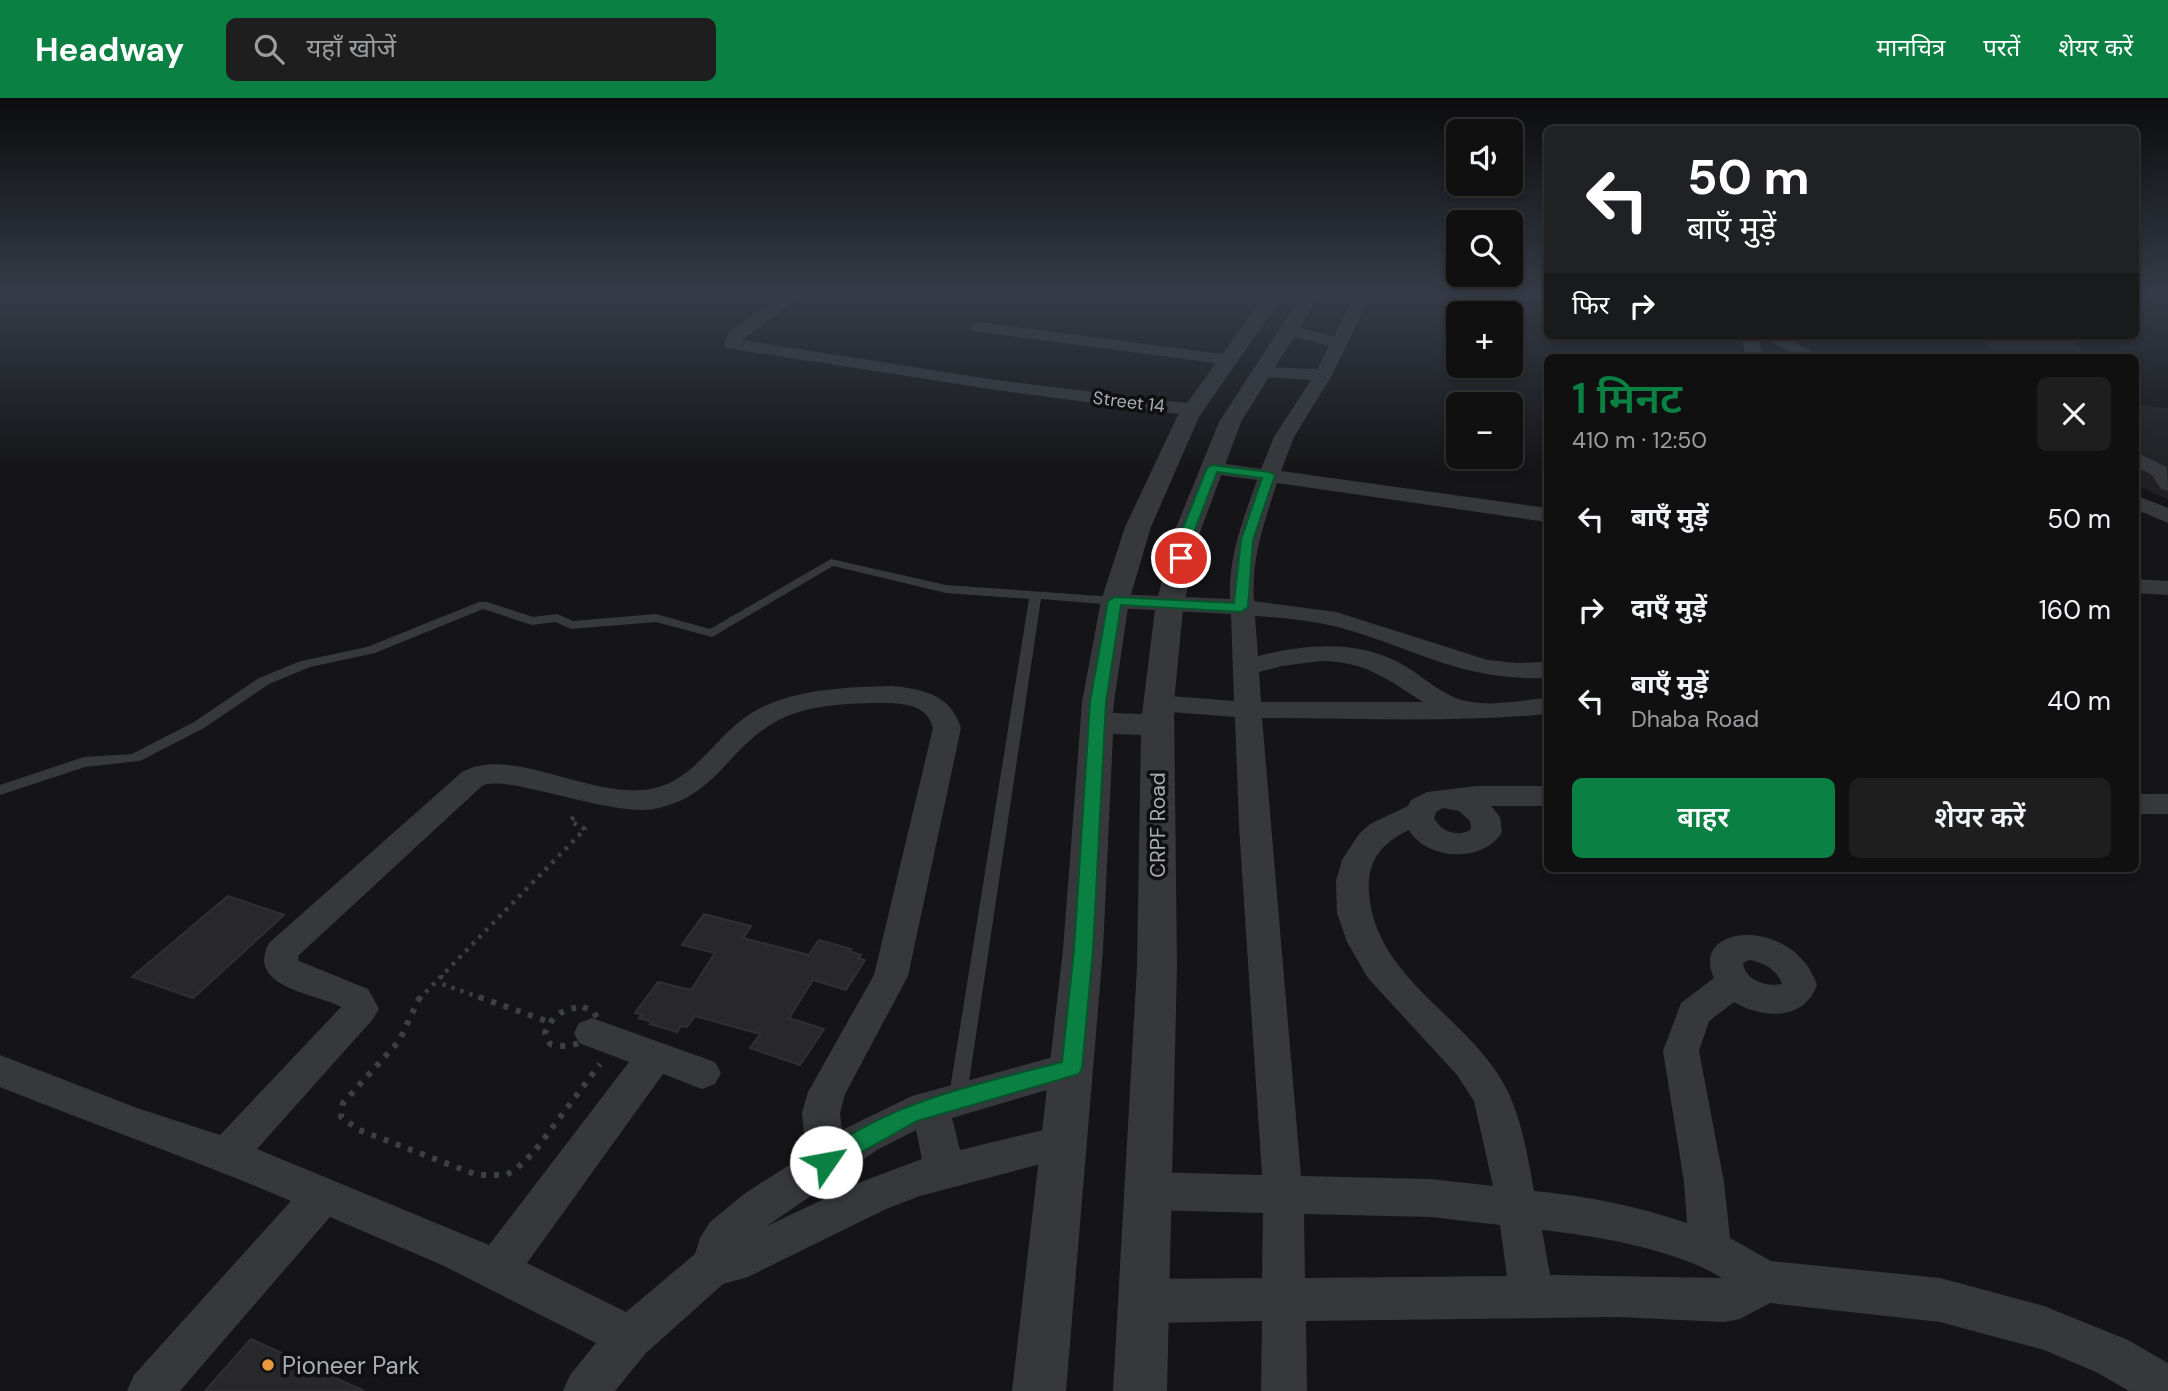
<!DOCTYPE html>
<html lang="hi">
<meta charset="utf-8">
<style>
body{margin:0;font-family:"DM Sans","Noto Sans Devanagari",sans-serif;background:#1e1e1f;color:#f1f3f6;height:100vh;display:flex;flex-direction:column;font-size:26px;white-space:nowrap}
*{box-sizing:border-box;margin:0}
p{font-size:23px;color:#9c9d9f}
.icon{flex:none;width:38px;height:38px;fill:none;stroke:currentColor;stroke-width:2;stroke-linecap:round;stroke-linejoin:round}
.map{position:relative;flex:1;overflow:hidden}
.panel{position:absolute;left:1544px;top:256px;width:595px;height:518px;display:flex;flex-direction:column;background:#101011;border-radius:10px;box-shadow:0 4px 10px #0003,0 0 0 2px #303031}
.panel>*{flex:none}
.banner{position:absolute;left:1544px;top:28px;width:595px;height:214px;border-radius:10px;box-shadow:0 4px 10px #0003,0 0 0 2px #303031;background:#202124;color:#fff;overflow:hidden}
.controls{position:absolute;left:1446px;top:21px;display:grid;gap:14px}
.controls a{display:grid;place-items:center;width:77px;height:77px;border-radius:10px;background:#101011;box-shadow:0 4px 10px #0003,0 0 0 2px #303031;font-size:35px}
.pin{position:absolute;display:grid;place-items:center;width:60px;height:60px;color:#fff;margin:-30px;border:4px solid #fff;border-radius:50%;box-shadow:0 2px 7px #0007}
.me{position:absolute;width:77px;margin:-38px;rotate:57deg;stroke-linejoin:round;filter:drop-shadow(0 0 5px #0008)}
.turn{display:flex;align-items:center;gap:24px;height:147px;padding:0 28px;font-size:32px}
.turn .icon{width:91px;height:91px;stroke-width:2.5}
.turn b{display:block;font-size:49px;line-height:60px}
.then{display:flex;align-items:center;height:66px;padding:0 28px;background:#0003;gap:14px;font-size:26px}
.round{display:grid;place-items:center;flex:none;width:74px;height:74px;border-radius:10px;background:#1e1e1f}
.headline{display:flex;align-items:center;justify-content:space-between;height:119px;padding:0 28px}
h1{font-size:42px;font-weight:600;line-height:52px;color:#0b8043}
.cta{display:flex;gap:14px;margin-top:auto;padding:14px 28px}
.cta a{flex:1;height:80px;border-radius:10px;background:#0b8043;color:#fff;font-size:28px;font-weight:600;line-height:80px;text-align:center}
.cta a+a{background:#1e1e1f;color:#f1f3f6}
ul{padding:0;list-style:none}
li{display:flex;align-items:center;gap:21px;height:91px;padding:0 28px}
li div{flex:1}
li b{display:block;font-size:26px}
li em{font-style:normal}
header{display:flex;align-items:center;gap:42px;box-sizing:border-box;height:98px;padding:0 35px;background:#0b8043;color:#fff}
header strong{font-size:33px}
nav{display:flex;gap:38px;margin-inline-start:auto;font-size:24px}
.search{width:490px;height:63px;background:#1e1e1f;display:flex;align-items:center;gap:18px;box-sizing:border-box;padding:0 24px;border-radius:10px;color:#9c9d9f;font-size:26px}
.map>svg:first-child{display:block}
.built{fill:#212124}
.building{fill:#28282b;stroke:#2f3033;stroke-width:2}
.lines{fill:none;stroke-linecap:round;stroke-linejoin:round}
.path-far1{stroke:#3c3f43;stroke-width:4.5;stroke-dasharray:3.5 6;stroke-linecap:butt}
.path{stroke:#3c3f43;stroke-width:6;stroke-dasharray:5 8;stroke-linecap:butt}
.service{fill:#36383c;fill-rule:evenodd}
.minor{fill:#36383c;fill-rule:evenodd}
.tertiary{fill:#36383c;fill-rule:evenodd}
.route{fill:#0b8043;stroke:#07532c;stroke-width:2}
.poi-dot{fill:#e7993d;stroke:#101012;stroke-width:2.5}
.labels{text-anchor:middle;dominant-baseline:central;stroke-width:7;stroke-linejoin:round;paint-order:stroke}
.far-street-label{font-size:18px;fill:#a8aeb6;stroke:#101012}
.street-label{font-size:21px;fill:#a8aeb6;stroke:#101012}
.near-poi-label{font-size:24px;fill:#a8aeb6;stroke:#101012;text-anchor:start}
</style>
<header>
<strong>Headway</strong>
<div class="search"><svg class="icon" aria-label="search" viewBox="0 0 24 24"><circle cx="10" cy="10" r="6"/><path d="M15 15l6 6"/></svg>यहाँ खोजें</div>
<nav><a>मानचित्र</a><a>परतें</a><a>शेयर करें</a></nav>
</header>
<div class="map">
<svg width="2168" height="1293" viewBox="0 0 2168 1293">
<rect width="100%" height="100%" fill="#151517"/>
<g class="built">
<path d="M 1982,238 L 2073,243 L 2086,259 L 1995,259 Z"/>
<path d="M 2135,307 L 2168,310 L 2168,401 L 2135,387 Z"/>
</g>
<g class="building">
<path d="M 228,798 L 284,817 L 193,900 L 132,879 Z"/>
<path d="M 704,816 L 751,828 L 743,840 L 809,857 L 819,842 L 851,851 L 849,853 L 861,857 L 858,860 L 865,862 L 846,892 L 813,882 L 789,920 L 824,931 L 800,967 L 750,950 L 760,936 L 695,918 L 687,929 L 681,928 L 677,934 L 650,926 L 652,924 L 639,920 L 642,917 L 635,915 L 658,884 L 691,892 L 715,855 L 682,847 Z"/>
<path d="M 251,1241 L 364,1293 L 205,1293 Z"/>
</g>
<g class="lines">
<g class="path-far1">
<path d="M 441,877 L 442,886 L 484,901"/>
<path d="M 419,901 L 585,731 L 570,723 L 578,715"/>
</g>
<g class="path">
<path d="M 420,899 L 399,943 L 343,1005 L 341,1019 L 359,1032 L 477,1077 L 505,1077 L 514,1073 L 534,1054 L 600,966"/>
<path d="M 479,899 L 549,924"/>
<path d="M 583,909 L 594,914 L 597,920 C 593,944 572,952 550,946 L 545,935 C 552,917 564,910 583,909 Z"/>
</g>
<path class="service" d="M 831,461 L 946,487 L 1115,499 L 1121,503 L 1115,507 L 1041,501 L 966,1004 L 964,1010 L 957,1012 L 950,1010 L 948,1004 L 1029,501 L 946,495 L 833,468 L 712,539 L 656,524 L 571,531 L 555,524 L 532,527 L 483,511 L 375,555 L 310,569 L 269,586 L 204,630 L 140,663 L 85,669 L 0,697 L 0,687 L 84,659 L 132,656 L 194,624 L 259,580 L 301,563 L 367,549 L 479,504 L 487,504 L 533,519 L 557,516 L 573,523 L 656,516 L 710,531 Z"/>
<g class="minor">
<path d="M 786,195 L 805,195 L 742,242 L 996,282 L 1193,306 L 1202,312 L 1193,318 L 996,292 L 726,250 L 724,246 L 730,233 Z"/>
<path d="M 1356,195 L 1372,195 L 1332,277 L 1294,339 L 1281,373 L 1547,410 L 1547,424 L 1277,385 C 1264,425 1251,461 1254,503 L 1336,514 L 1488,562 L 1517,565 L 1547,564 L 1547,580 C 1464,583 1420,553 1345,531 C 1316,523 1286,520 1255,518 L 1258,558 C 1307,546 1360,541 1405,568 C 1425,580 1443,598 1466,603 C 1492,609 1521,602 1547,600 L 1547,616 C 1453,625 1357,620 1262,620 L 1301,1078 L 1431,1081 L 1493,1088 L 1474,1003 L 1457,977 L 1368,880 L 1347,844 L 1337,815 L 1336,783 L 1342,762 L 1359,736 L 1370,726 L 1408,708 L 1411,702 L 1427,694 L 1476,688 L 1547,688 L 1547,708 L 1491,708 L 1500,719 L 1502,734 C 1484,765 1427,763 1409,732 C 1382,745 1367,762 1369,794 C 1374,877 1461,915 1501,981 C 1521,1014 1527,1055 1534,1093 C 1587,1098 1637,1108 1687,1125 L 1684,1084 L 1663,953 L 1681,905 L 1714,880 C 1688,825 1794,818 1817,887 C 1804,923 1763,921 1734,904 L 1709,923 L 1699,953 L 1724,1084 L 1730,1140 L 1771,1163 L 1940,1180 L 2044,1208 L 2128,1242 L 2168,1265 L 2168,1293 L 2129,1293 L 2096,1274 L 2044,1252 L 1940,1224 L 1770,1205 L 1740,1221 L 1724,1224 L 1617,1219 L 1306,1223 L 1307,1293 L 1261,1293 L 1262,1223 L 1144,1225 L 1129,1218 L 1122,1203 L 1129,1188 L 1144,1181 L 1262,1180 L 1263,1115 L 1148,1112 L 1134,1106 L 1128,1093 L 1134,1080 L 1148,1074 L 1262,1077 L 1239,728 L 1235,619 L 1158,613 L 1149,611 L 1145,605 L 1149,599 L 1158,597 L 1234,603 L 1231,516 L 1115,510 L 1106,508 L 1103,503 L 1106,498 L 1115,496 L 1230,501 C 1228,459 1243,422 1257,382 L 1212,376 L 1205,374 L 1202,370 L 1205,366 L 1212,364 L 1261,371 L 1274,339 L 1311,282 L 1263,279 L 1254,274 L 1263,269 L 1317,271 L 1329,248 L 1284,236 L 1282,232 L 1290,227 L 1334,238 ZM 1321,563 C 1367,564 1385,580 1423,604 L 1261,604 L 1259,574 L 1282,568 ZM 1443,710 L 1459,713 L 1470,723 L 1471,731 C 1459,740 1441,734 1434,720 L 1436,714 ZM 1749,862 C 1763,864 1778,872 1782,886 C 1767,889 1745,883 1743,865 ZM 1304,1116 L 1431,1119 L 1500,1127 L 1507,1178 L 1305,1180 ZM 1542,1132 C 1597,1138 1675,1151 1722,1180 L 1550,1177 Z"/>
<path d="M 979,224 L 1229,257 L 1238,262 L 1229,267 L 973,233 L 971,229 L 973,225 Z"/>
<path d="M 1742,238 L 1758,238 L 1763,259 L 1745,259 Z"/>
<path d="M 1760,238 L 1782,238 L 1822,259 L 1799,259 Z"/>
<path d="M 2135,354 L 2167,369 L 2168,393 L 2161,391 L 2152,377 L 2135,368 Z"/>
<path d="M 2135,397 L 2168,410 L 2168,425 L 2135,411 Z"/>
<path d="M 2135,481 L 2168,483 L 2168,497 L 2135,495 Z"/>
<path d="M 892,588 C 924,591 951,597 961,630 L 908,878 L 845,996 L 840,1015 L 842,1032 L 912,998 L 1071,954 L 1084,959 L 1089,970 L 1084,981 L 952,1020 L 960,1052 L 1064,1027 L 1078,1032 L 1083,1044 L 1078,1056 L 920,1098 L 886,1111 L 748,1179 L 723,1186 L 646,1255 L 615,1293 L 563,1293 L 570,1277 L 596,1245 L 444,1168 L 330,1119 L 180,1293 L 127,1293 L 134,1277 L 291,1103 C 195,1062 97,1028 0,989 L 0,957 L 137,1010 L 220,1037 L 341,909 C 316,895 245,890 269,845 L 462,674 C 514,646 593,704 655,690 C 692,682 714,642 743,621 C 782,591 844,589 892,588 ZM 892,605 C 912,607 927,609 933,630 L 874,877 L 808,994 L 802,1015 L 806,1056 L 744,1096 L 710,1124 L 700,1140 L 695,1156 L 626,1214 L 527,1165 L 663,976 L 702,991 L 715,986 L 721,975 L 715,964 L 592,920 L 579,925 L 574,935 L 579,945 L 629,964 L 489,1147 L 257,1051 L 373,921 L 379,911 L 368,891 L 299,863 L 298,858 L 482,688 C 505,675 609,719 654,711 C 717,699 728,649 777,623 C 810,605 856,605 892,605 ZM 916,1032 L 922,1061 L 858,1085 L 767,1128 L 877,1052 Z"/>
<rect x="2135" y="696" width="33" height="20"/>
</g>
<path class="tertiary" d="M 1266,195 L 1285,195 L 1199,319 L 1151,429 L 1129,503 L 1114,604 L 1113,615 L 1142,616 L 1155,511 L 1173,437 L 1219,324 L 1303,195 L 1321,195 L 1241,324 L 1199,437 L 1183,511 L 1174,605 L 1177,868 L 1167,1293 L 1113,1293 L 1137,868 L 1141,637 L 1113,636 L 1103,852 L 1066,1293 L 1012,1293 L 1063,852 L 1082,604 L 1101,503 L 1125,429 L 1177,319 Z"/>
</g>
<linearGradient id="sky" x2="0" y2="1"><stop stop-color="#0c0c0d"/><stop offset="0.52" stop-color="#353b47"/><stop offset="1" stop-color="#353b47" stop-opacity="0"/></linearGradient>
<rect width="2168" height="376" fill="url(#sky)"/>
<path class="route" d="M 1212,367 L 1269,374 L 1275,377 L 1253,442 L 1248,509 L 1241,514 L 1121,507 L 1106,604 L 1093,852 L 1082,970 L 1079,976 L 917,1023 L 826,1074 L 818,1071 L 815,1064 C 820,1053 833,1048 844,1041 C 910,999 987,984 1062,964 L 1074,852 L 1090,604 L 1108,503 L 1115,499 L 1234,505 L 1241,442 L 1262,380 L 1217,374 L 1193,437 L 1188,460 L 1181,464 L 1175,460 L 1180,437 L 1207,370 Z"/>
<circle class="poi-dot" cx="268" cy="1267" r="7"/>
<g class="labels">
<g class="far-street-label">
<text transform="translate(1129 304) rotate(7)">Street 14</text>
</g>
<g class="street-label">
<text transform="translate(1158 727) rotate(-90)">CRPF Road</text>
</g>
<g class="near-poi-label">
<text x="282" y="1267">Pioneer Park</text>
</g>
</g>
</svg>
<div class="controls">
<a><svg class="icon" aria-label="sound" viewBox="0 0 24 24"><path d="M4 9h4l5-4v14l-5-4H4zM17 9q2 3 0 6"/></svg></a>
<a><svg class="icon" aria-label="search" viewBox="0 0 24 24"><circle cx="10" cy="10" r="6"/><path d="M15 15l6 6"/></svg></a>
<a>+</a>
<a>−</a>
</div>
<div class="pin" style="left:1181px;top:460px;background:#d93025"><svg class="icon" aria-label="arrive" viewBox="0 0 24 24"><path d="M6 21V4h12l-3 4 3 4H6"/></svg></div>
<svg class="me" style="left:826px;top:1064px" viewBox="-20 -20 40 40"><circle r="19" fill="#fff"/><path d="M0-13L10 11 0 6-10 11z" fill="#0b8043"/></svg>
<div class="banner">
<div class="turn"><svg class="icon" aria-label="left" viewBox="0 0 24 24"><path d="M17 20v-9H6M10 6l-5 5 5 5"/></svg><div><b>50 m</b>बाएँ मुड़ें</div></div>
<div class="then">फिर<svg class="icon" aria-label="right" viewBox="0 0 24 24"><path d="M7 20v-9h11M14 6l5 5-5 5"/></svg></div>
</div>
<section class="panel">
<div class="headline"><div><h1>1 मिनट</h1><p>410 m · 12:50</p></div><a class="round"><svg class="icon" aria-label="close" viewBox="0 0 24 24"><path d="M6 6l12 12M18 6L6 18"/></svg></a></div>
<ul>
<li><svg class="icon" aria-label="left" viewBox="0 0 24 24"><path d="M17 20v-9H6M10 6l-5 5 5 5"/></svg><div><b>बाएँ मुड़ें</b></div><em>50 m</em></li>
<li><svg class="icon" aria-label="right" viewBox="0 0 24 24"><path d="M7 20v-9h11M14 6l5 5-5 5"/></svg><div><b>दाएँ मुड़ें</b></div><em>160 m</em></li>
<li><svg class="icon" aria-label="left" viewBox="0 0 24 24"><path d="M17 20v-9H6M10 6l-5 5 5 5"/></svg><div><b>बाएँ मुड़ें</b><p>Dhaba Road</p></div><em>40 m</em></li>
</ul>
<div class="cta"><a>बाहर</a><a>शेयर करें</a></div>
</section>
</div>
